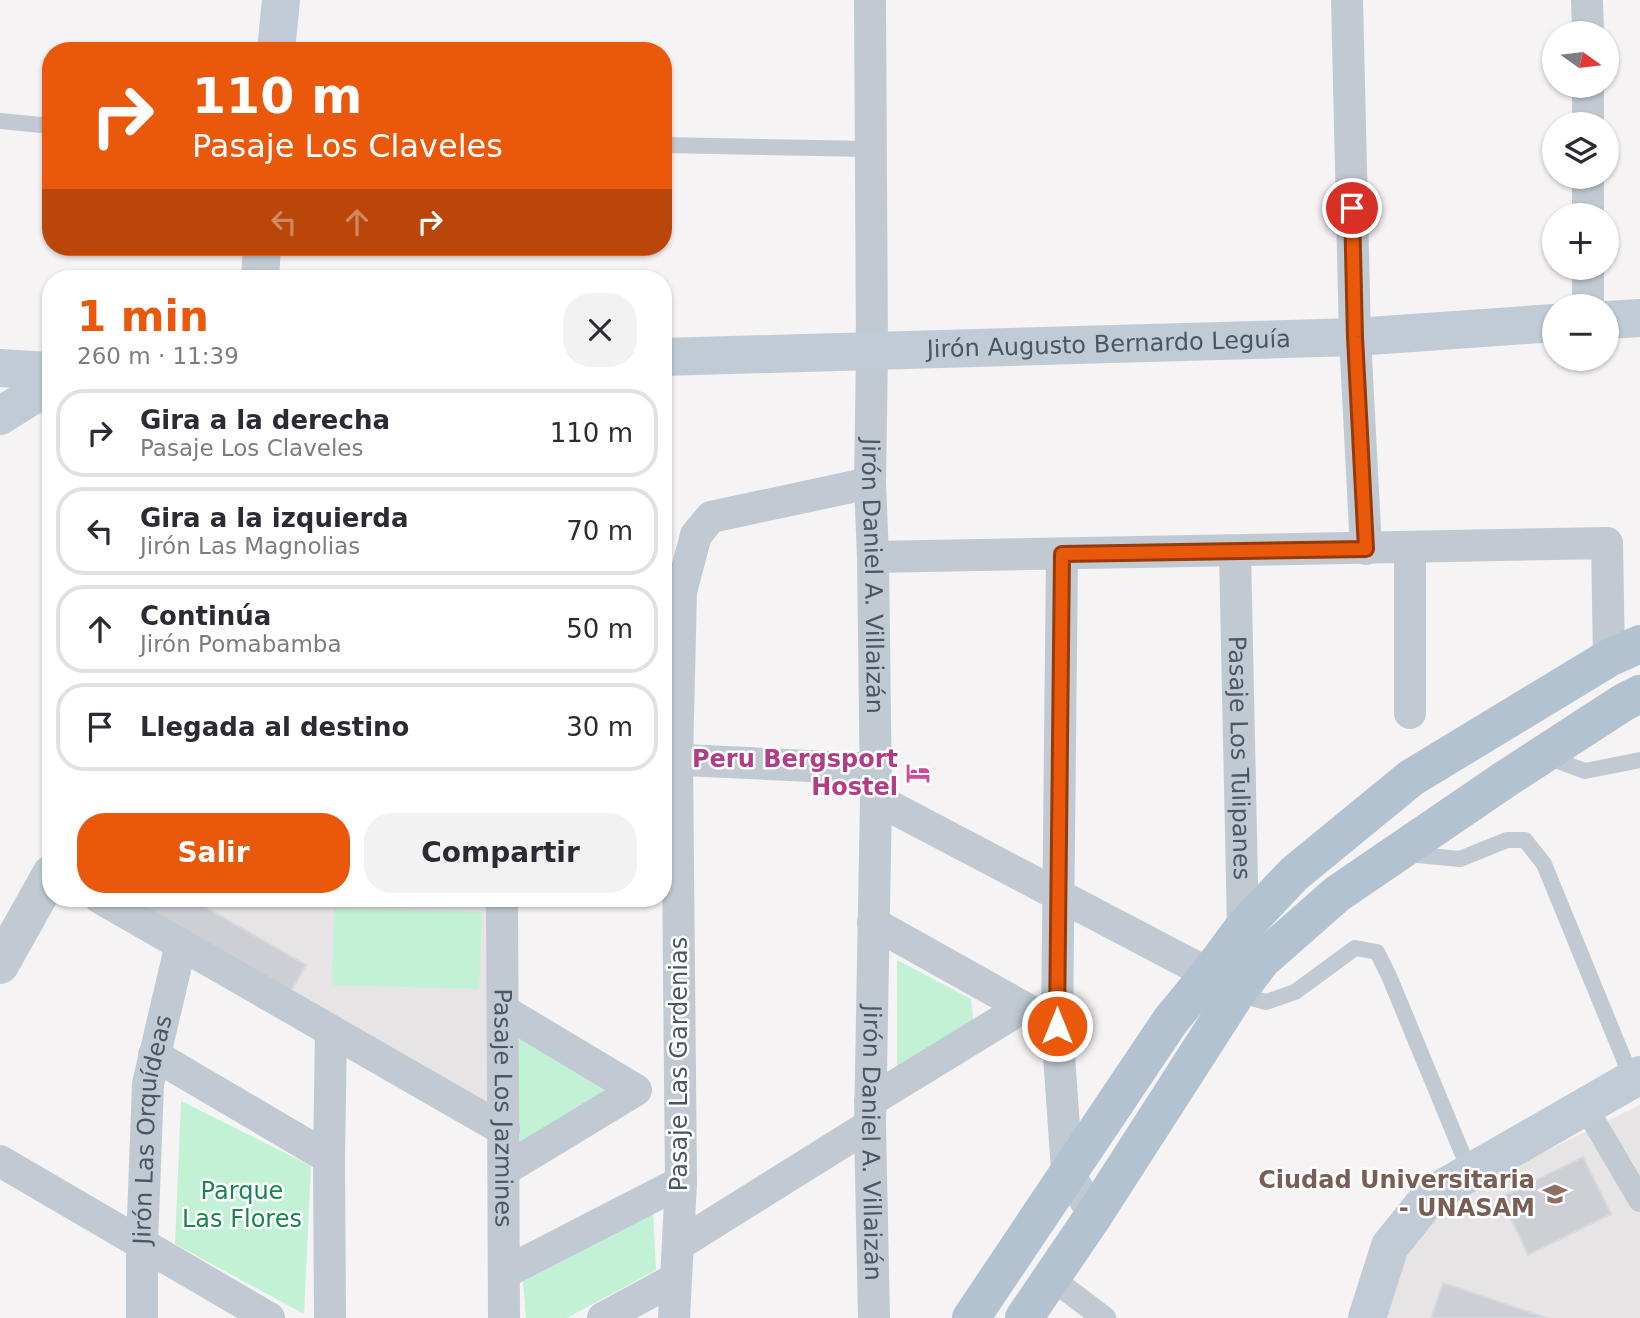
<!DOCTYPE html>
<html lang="es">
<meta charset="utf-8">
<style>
body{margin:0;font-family:"DejaVu Sans",sans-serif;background:#f2f2f3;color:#2b2b33;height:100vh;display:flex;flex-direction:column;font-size:26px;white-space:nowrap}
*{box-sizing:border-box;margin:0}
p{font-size:23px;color:#7c7c81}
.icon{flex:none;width:38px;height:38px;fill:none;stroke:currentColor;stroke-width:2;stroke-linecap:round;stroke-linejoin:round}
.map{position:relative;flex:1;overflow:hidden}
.sheet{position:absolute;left:42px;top:270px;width:630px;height:637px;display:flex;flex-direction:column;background:#fff;border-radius:28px;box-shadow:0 2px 5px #0004}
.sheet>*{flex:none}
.hud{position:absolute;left:42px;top:42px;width:630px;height:214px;border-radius:28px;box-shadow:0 2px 5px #0004;background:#ea580c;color:#fff;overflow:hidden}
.needle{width:46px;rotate:104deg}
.buttons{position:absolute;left:1542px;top:21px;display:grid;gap:14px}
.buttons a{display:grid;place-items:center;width:77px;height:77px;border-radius:50%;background:#fff;box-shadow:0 2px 5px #0004;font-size:35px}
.pin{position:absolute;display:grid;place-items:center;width:60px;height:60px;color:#fff;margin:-30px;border:4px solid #fff;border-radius:50%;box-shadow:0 2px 7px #0007}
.me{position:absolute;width:77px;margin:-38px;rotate:0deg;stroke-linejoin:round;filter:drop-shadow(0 0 5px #0008)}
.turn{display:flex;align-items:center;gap:24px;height:147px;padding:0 35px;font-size:32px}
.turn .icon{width:91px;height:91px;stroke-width:2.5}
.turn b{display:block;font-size:49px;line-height:60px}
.lanes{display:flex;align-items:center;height:66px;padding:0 35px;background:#0003;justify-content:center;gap:35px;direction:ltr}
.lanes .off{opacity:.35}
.round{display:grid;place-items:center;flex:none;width:74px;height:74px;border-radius:28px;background:#f2f2f3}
.overview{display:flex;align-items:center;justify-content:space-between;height:119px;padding:0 35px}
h1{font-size:42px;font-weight:600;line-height:52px;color:#ea580c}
.button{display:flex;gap:14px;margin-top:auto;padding:14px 35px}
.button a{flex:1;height:80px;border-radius:28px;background:#ea580c;color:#fff;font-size:28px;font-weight:600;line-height:80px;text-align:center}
.button a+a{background:#f2f2f3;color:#2b2b33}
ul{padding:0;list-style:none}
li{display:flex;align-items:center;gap:21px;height:88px;margin:0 14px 10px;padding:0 21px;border:4px solid #e1e1e2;border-radius:28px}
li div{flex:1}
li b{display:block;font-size:26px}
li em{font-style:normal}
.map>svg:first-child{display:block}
.education{fill:#e6e4e5}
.green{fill:#c3f1d5}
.building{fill:#cdcfd5;stroke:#d7d9de;stroke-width:2}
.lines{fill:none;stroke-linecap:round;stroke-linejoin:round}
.service{stroke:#c1cad2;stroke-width:16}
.pedestrian{stroke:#c1cad2;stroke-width:24}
.minor{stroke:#c1cad2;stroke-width:32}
.tertiary{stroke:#c1cad2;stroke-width:38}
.secondary{stroke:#c1cbd6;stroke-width:38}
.primary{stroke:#b3c2d1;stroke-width:38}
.route-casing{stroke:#983908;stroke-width:18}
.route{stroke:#ea580c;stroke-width:12}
.labels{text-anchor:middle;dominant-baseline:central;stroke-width:5;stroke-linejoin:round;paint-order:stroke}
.street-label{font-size:24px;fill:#4a5661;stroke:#fff}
.hotel-label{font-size:24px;font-weight:bold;fill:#b23c85;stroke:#fff;text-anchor:end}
.education-label{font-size:24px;font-weight:bold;fill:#785e54;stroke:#fff;text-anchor:end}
.park-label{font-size:24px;fill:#17864f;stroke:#fff}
</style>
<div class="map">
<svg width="1640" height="1318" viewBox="0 0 1640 1318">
<rect width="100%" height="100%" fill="#f5f3f3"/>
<g class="education">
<path d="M 119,898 L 492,898 L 490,1113 Z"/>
<path d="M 1640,1105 L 1640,1318 L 1385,1318 L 1408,1252 L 1425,1223 L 1516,1166 Z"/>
</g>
<g class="green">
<path d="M 334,908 L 482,912 L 479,989 L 332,985 Z"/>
<path d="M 897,960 L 971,999 L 974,1027 L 897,1069 Z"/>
<path d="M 518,1029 L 624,1090 L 510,1159 Z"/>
<path d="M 181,1101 L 311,1166 L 304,1314 L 175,1244 Z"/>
<path d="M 653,1212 L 656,1270 L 567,1318 L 526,1318 L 523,1281 Z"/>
</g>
<g class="building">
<path d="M 144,898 L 189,898 L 306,965 L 287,998 L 136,911 Z"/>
<path d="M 1583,1157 L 1611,1214 L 1528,1255 L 1501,1197 Z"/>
<path d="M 1443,1283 L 1547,1318 L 1431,1318 Z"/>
</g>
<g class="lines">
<g class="service">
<path d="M 0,121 L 51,126"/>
<path d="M 663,145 L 870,149"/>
<path d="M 1544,756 L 1585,771 L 1640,760"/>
<path d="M 1406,854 L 1460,859 L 1507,840 L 1525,840 L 1544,864 L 1632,1079"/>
<path d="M 1237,994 L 1266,1002 L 1295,992 L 1355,948 L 1377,952 L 1389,976 L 1470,1172"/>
</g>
<g class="pedestrian">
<path d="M 1585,1106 L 1640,1200"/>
<path d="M 1051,1278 L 1104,1318"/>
</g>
<g class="minor">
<path id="s1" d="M 870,0 L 872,352 L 870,483 L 873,557 L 876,799 L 870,1125 L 874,1318"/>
<path d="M 1347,0 L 1355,337 L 1366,549"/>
<path d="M 1587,0 L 1588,33"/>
<path d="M 1588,86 L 1588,124"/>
<path d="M 1588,177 L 1588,215"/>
<path d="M 1588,268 L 1588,306"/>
<path d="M 1410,548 L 1410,713"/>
<path id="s2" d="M 1235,552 L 1243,928 L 1250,940"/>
<path d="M 1062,554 L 1057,1026 L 1067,1171 L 1094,1215"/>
<path d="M 873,557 L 1607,543 L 1609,658"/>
<path d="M 663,759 L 874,769"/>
<path d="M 876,799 L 1209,974 L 1226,986"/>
<path d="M 100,898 L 504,1130"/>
<path id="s3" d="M 502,898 L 504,1318"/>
<path d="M 873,923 L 1057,1026"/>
<path d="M 504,1011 L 636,1090 L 504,1170"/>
<path d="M 154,1055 L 329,1158"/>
<path d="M 870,1101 L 1022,1008"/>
<path d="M 0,1161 L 269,1318"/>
<path d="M 678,1245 L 870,1125"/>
<path d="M 504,1273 L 681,1182"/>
<path id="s4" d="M 142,1318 L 142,1243 L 148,1084 L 181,944"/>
<path d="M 330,1318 L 329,1158 L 331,1031"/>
<path d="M 603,1318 L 675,1279"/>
<path d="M 674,1318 L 681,1182 L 677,758 L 681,592 L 696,535 L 711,517 L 870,483"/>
</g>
<path class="tertiary" d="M 0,965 L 51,874"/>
<g class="secondary">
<path d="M 276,51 L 281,0"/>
<path d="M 260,278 L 262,247"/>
<path d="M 1606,320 L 1640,318"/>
<path id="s5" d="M 663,357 L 1355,337 L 1554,323"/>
<path d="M 0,368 L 51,371"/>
<path d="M 0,416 L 51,384"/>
<path d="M 1367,1318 L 1390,1246 L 1431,1195 L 1640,1075"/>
</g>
<g class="primary">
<path d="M 971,1318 L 1171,1020 L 1209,974 L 1243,928 L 1294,874 L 1411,778 L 1609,658 L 1640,644"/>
<path d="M 1024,1318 L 1094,1215 L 1236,994 L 1262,960 L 1337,894 L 1504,780 L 1624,702 L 1640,694"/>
</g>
</g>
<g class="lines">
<g class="route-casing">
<path id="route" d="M 1057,1026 L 1062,554 L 1366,549 L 1355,337 L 1352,208"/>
</g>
<use href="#route" class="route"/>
</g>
<defs>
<g id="hotel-bare" transform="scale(1.89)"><path d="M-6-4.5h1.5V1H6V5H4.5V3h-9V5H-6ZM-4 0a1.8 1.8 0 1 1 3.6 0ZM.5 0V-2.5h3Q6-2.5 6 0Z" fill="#d1479c" stroke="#fff" stroke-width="2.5" paint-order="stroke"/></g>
<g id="university-bare" transform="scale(1.89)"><path d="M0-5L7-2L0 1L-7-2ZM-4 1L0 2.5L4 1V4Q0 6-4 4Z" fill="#8d6e63" stroke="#fff" stroke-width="2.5" paint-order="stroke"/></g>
</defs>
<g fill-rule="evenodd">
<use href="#hotel-bare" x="918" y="773"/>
<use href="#university-bare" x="1555" y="1194"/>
</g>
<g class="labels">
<g class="street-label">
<text stroke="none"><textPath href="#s5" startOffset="446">Jirón Augusto Bernardo Leguía</textPath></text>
<text stroke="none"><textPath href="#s1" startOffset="576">Jirón Daniel A. Villaizán</textPath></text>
<text stroke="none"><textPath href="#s2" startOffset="206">Pasaje Los Tulipanes</textPath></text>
<text transform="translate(679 1064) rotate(-90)">Pasaje Las Gardenias</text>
<text stroke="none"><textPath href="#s3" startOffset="210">Pasaje Los Jazmines</textPath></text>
<text stroke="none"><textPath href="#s4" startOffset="189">Jirón Las Orquídeas</textPath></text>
<text stroke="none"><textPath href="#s1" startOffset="1143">Jirón Daniel A. Villaizán</textPath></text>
</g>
<g class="hotel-label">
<text x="898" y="759">Peru Bergsport<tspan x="898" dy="28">Hostel</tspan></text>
</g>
<g class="education-label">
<text x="1535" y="1180">Ciudad Universitaria<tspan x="1535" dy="28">- UNASAM</tspan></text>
</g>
<g class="park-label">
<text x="242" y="1191">Parque<tspan x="242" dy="28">Las Flores</tspan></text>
</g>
</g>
</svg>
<div class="buttons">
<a><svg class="needle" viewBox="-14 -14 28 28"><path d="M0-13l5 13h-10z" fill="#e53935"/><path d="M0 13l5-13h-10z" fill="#7c7c81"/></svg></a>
<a><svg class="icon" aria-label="layers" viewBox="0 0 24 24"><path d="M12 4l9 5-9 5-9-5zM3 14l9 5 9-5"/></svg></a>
<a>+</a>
<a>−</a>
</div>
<div class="pin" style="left:1352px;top:208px;background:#d93025"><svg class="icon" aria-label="arrive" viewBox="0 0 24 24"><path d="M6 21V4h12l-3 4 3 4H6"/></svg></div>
<svg class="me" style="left:1057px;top:1026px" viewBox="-20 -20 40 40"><circle r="17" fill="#ea580c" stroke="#fff" stroke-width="3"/><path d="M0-11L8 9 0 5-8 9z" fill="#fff"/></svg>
<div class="hud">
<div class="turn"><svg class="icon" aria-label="right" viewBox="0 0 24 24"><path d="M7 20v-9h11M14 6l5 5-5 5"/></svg><div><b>110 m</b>Pasaje Los Claveles</div></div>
<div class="lanes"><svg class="icon off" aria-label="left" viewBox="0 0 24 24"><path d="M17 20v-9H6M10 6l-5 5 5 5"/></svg><svg class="icon off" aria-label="ahead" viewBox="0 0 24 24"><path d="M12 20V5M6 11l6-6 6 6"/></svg><svg class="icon" aria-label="right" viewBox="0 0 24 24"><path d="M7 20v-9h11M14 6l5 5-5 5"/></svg></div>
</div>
<section class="sheet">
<div class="overview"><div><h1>1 min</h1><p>260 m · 11:39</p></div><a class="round"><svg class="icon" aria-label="close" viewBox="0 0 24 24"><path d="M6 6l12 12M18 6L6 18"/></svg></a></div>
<ul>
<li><svg class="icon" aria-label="right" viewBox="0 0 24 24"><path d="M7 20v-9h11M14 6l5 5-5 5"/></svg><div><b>Gira a la derecha</b><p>Pasaje Los Claveles</p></div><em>110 m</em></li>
<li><svg class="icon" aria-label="left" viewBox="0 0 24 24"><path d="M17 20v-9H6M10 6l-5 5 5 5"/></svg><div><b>Gira a la izquierda</b><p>Jirón Las Magnolias</p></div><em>70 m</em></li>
<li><svg class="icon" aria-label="ahead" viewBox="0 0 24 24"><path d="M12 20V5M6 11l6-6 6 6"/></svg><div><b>Continúa</b><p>Jirón Pomabamba</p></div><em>50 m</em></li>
<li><svg class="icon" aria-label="arrive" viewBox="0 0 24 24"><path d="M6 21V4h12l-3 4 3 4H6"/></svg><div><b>Llegada al destino</b></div><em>30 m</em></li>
</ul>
<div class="button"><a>Salir</a><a>Compartir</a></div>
</section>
</div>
